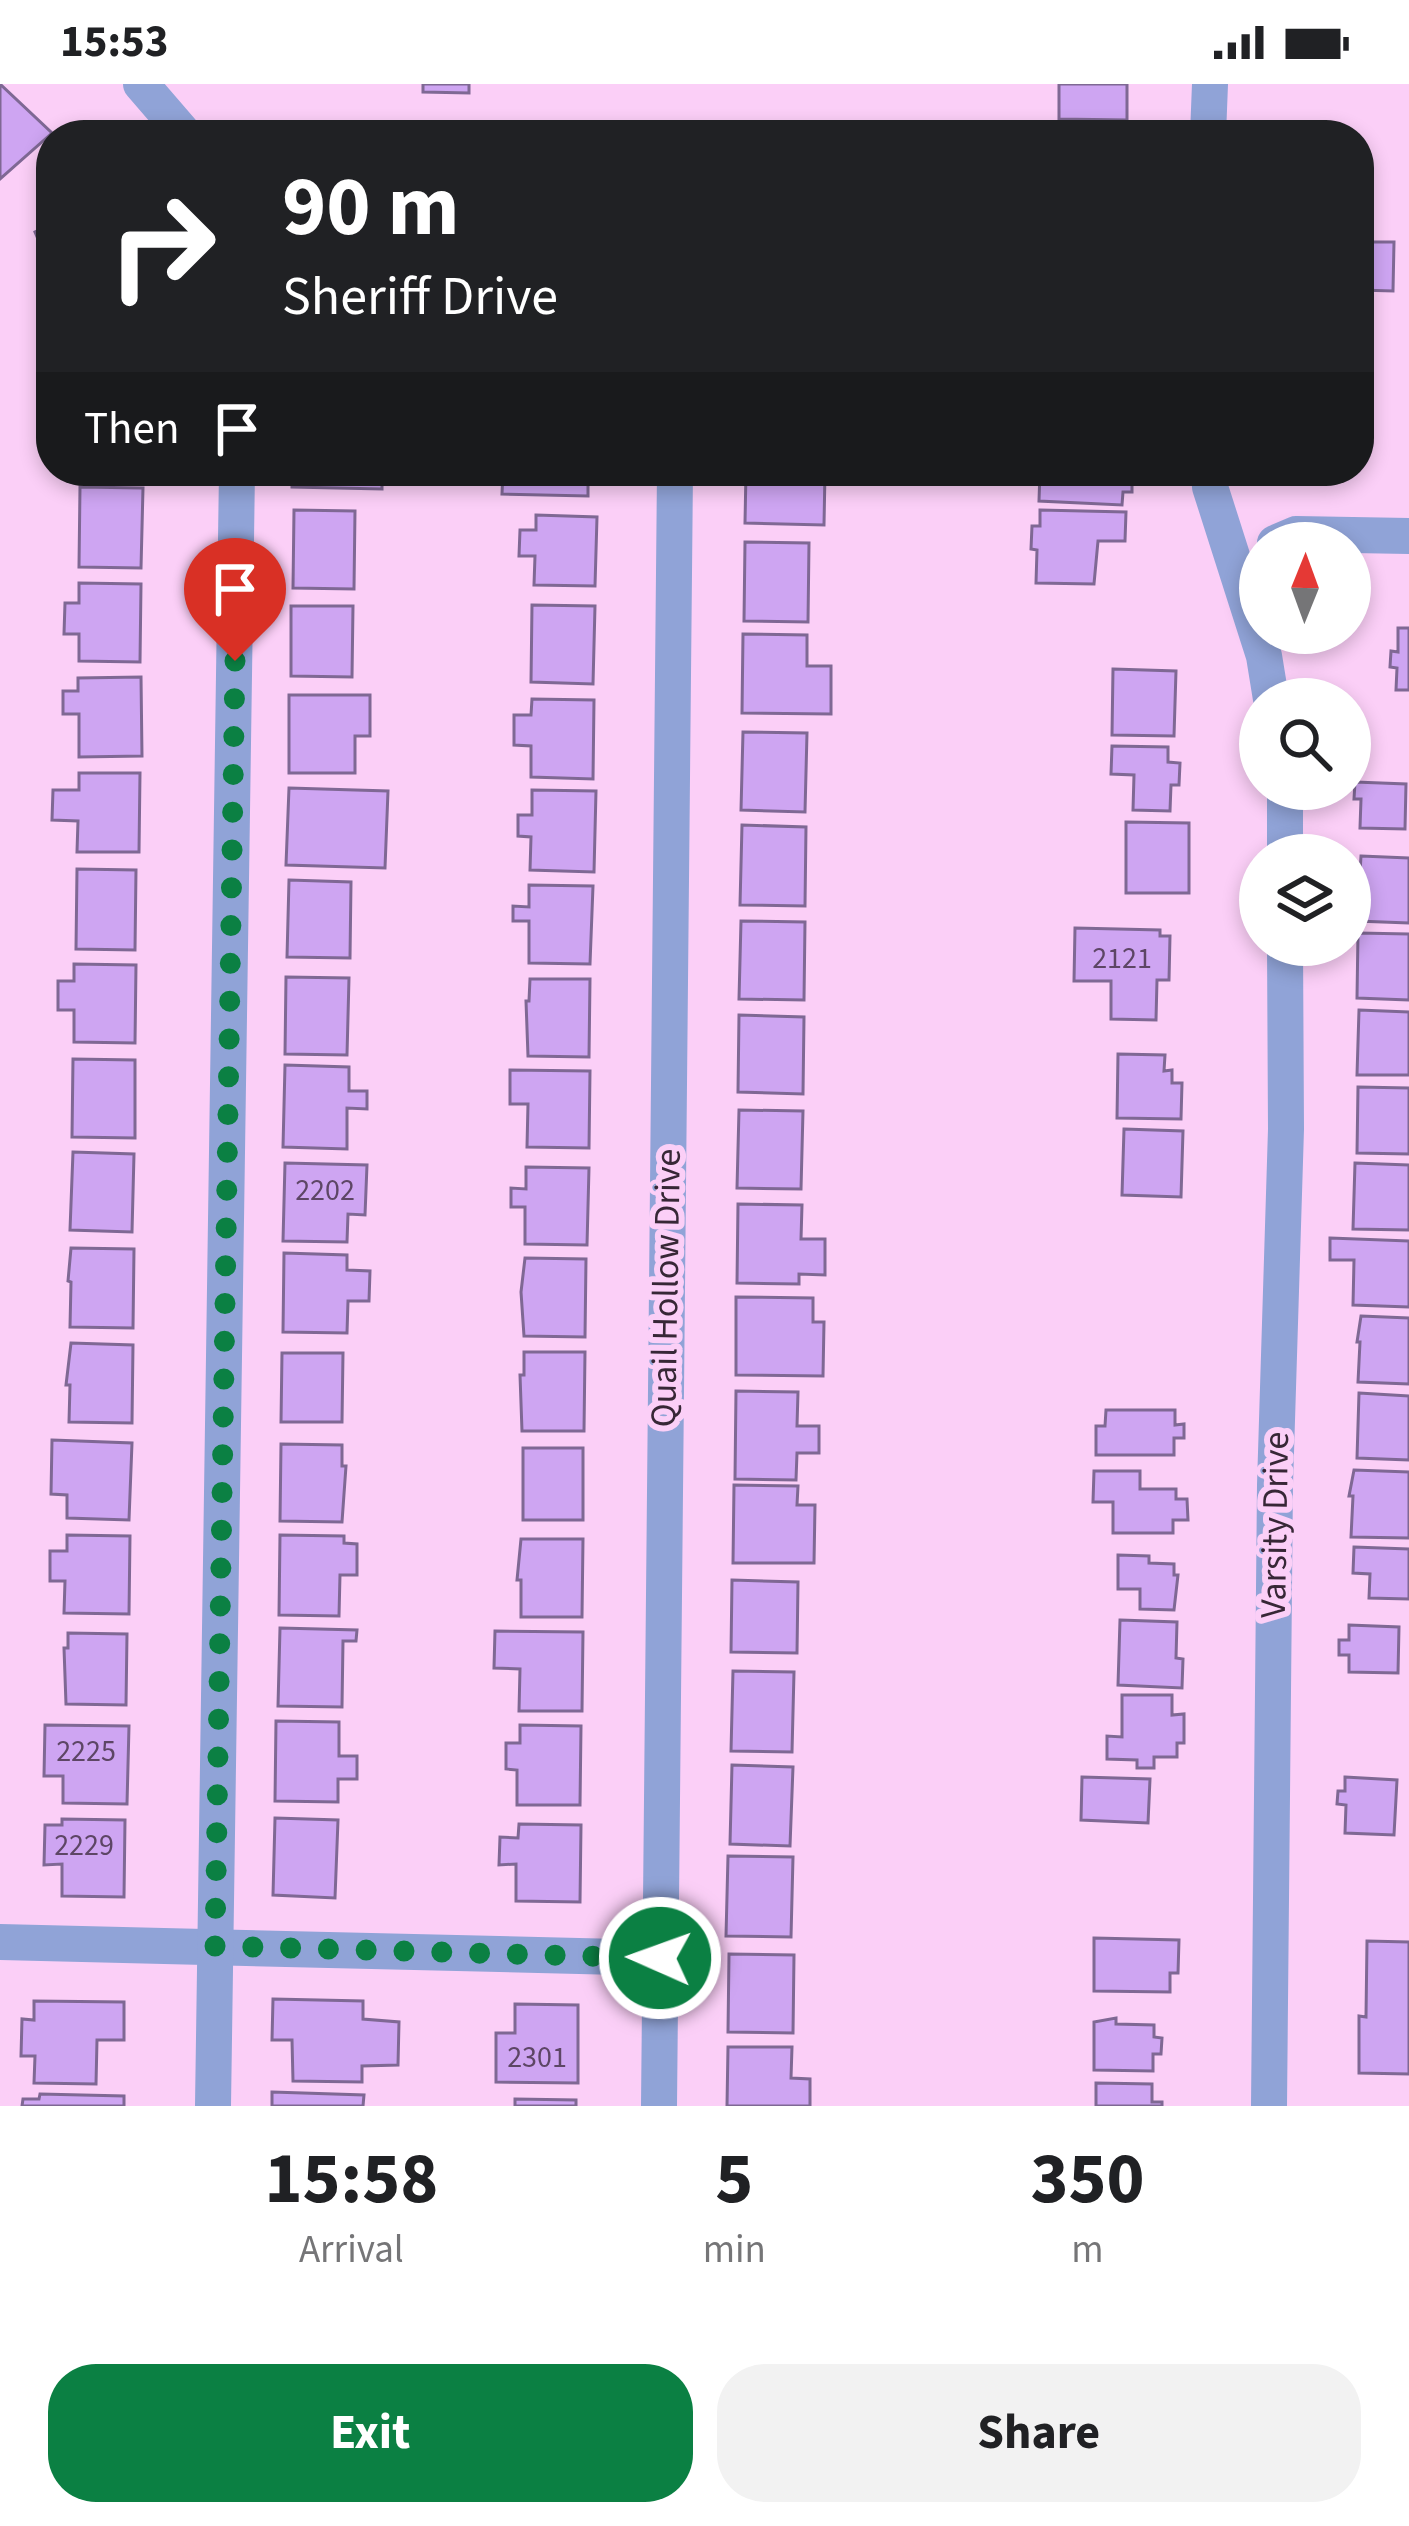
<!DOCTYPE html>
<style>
body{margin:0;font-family:"Source Sans 3",sans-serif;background:#f2f2f2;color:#202124;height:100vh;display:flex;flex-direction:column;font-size:45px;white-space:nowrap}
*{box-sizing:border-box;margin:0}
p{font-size:39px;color:#757577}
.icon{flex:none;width:66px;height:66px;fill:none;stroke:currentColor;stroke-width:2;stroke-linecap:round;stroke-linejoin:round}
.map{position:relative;height:2022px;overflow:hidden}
.side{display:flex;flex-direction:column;background:#fff;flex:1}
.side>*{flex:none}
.hud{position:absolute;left:36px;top:36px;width:1338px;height:366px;border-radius:48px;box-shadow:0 6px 18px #0003;background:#202124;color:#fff;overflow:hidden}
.needle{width:78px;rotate:1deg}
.buttons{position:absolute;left:1239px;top:438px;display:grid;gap:24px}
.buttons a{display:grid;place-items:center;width:132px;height:132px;border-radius:50%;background:#fff;box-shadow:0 6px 18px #0003;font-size:60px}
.pin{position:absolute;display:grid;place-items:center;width:102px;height:102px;color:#fff;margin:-123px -51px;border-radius:50% 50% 50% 0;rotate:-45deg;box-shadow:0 0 12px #0007}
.pin .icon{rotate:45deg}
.me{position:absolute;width:132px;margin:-66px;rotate:272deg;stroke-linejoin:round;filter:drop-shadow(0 0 9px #0008)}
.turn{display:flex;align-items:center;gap:42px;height:252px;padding:0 48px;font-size:54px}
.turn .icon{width:156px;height:156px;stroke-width:2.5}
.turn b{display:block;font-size:84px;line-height:102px}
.then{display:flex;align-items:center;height:114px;padding:0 48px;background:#0003;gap:24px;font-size:45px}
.eta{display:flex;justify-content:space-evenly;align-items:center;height:204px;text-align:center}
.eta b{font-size:72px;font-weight:700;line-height:84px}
.cta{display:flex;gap:24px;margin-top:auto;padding:24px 48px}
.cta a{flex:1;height:138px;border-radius:48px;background:#0b8043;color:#fff;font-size:48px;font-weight:700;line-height:138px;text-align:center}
.cta a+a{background:#f2f2f2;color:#202124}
.status{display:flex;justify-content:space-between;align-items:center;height:84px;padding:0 60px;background:#fff;direction:ltr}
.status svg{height:33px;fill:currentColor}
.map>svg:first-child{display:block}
.building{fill:#cea5f2;stroke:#7f6894;stroke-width:3}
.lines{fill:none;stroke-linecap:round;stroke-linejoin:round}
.street{stroke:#90a3d7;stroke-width:36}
.route{stroke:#0b8043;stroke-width:21;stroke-dasharray:0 37.8}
.labels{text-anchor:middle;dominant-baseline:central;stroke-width:12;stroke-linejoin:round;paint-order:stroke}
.number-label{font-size:30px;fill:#5d4665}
.street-label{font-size:36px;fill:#372736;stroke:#fbcff7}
</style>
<div class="status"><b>15:53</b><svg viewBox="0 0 49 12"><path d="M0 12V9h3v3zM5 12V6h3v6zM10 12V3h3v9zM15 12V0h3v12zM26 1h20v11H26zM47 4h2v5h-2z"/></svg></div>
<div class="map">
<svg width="1409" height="2022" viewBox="0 0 1409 2022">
<rect width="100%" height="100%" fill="#fbcff7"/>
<g class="building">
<path d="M 0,0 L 52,49 L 0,95 Z"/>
<path d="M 423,0 L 469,0 L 469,9 L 423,8 Z"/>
<path d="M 1059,0 L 1127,0 L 1127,36 L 1059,35 Z"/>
<rect x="1063" y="47" width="63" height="4"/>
<path d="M 51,107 L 51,135 L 41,111 Z"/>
<path d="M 51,140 L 51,180 L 49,181 L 35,148 Z"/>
<path d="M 1359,158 L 1394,158 L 1393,207 L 1359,206 Z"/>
<path d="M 292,387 L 382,387 L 382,405 L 292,403 Z"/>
<path d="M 503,387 L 588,387 L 588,412 L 502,410 Z"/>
<path d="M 746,387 L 825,388 L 824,441 L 745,439 Z"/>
<path d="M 1040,387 L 1132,387 L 1132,408 L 1123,408 L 1122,421 L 1039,417 Z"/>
<path d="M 80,403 L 143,404 L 141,484 L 79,483 Z"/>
<path d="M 294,426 L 355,427 L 354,505 L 293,504 Z"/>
<path d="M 1040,426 L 1126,428 L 1125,457 L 1098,457 L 1094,500 L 1036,499 L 1037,466 L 1031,465 L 1032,442 L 1040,442 Z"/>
<path d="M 536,431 L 597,433 L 595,502 L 534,501 L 535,472 L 519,472 L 520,446 L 536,446 Z"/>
<path d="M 745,458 L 809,459 L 808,538 L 744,537 Z"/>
<path d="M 79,499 L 141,500 L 140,578 L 79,577 L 79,550 L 64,550 L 65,519 L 79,519 Z"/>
<path d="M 532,521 L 595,522 L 593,600 L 531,598 Z"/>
<path d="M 291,522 L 353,522 L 352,593 L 291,592 Z"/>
<path d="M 1398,544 L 1409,544 L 1409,606 L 1396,606 L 1397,584 L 1390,583 L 1391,567 L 1398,568 Z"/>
<path d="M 743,550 L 807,551 L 807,582 L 831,582 L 831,630 L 742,629 Z"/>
<path d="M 1113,585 L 1176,587 L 1174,652 L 1112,651 Z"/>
<path d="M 141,593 L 142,672 L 79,673 L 79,630 L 63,630 L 63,607 L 78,607 L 78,594 Z"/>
<path d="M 289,611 L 370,611 L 370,652 L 355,652 L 355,689 L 289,689 Z"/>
<path d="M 532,615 L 594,616 L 593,695 L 531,693 L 531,662 L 514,661 L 514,631 L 531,631 Z"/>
<path d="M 743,648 L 807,649 L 805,728 L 741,726 Z"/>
<path d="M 1112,662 L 1168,663 L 1168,678 L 1180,679 L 1179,701 L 1171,701 L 1170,727 L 1133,726 L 1134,691 L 1111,690 Z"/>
<path d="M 79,689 L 140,689 L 139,768 L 77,768 L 78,737 L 52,736 L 53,706 L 79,706 Z"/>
<path d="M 1355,698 L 1406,700 L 1405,745 L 1360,744 L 1361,715 L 1354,715 Z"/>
<path d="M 289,704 L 388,707 L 385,784 L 286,781 Z"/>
<path d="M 532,706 L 596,707 L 594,788 L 530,786 L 531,753 L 518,752 L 518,731 L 532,731 Z"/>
<path d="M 1126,738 L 1189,739 L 1189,809 L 1126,809 Z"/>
<path d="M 742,741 L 806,743 L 805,822 L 740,821 Z"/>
<path d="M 1361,772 L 1409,774 L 1409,839 L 1357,837 Z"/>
<path d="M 77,785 L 136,786 L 135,866 L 76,865 Z"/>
<path d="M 289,796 L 351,798 L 350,874 L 287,873 Z"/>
<path d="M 529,801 L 593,802 L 590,880 L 529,879 L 529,837 L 513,837 L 513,822 L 529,823 Z"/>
<path d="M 741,837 L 805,838 L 804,916 L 739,915 Z"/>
<path d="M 1075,844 L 1160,846 L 1160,852 L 1170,852 L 1169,896 L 1157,896 L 1156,936 L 1111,935 L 1111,897 L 1074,897 Z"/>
<path d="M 1358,849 L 1409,850 L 1409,916 L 1357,914 Z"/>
<path d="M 74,880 L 136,881 L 135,959 L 74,958 L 74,926 L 58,926 L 58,897 L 74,897 Z"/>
<path d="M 286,893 L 349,894 L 347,971 L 285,970 Z"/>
<path d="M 530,895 L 590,895 L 589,973 L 528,972 L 526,917 L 529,917 Z"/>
<path d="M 1359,926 L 1409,928 L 1409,991 L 1357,991 Z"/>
<path d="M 739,931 L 804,933 L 803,1010 L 738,1008 Z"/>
<path d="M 1118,970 L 1165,971 L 1164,987 L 1172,986 L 1172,999 L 1182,999 L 1181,1035 L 1117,1034 Z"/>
<path d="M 73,975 L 135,976 L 135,1054 L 72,1053 Z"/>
<path d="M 285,981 L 349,983 L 349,1007 L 367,1007 L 367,1025 L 347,1024 L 347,1065 L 283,1063 Z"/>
<path d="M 510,986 L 590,987 L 589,1064 L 527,1063 L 528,1020 L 510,1020 Z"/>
<path d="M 1358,1003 L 1409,1004 L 1409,1070 L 1357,1069 Z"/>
<path d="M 739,1026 L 803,1027 L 801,1105 L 737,1104 Z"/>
<path d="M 1124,1045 L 1183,1047 L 1181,1113 L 1122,1111 Z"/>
<path d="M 73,1068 L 134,1070 L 132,1148 L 70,1146 Z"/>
<path d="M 285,1079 L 367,1081 L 365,1131 L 348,1130 L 347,1158 L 283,1157 Z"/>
<path d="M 1355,1079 L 1409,1081 L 1409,1146 L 1353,1145 Z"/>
<path d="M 526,1083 L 589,1084 L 587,1161 L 525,1160 L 525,1123 L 511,1123 L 511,1104 L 526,1105 Z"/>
<path d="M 738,1120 L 802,1121 L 801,1155 L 825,1155 L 825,1191 L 799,1190 L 799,1200 L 737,1199 Z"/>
<path d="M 1330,1154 L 1409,1157 L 1409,1223 L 1353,1221 L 1354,1176 L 1330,1176 Z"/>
<path d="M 71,1164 L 134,1165 L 133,1244 L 70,1243 L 71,1198 L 68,1197 Z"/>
<path d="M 284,1169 L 347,1171 L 347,1186 L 370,1187 L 369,1217 L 348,1217 L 347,1249 L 283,1248 Z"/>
<path d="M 525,1174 L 586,1175 L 585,1253 L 524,1252 L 521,1208 Z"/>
<path d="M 736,1213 L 813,1214 L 813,1238 L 824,1238 L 823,1292 L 736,1291 Z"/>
<path d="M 1361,1232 L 1409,1234 L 1409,1300 L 1358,1298 L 1360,1258 L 1357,1258 Z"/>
<path d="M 71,1259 L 133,1261 L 132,1339 L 69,1338 L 70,1301 L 66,1301 Z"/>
<path d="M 524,1268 L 585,1268 L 584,1347 L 522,1347 L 520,1291 L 524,1291 Z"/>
<path d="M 282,1269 L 343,1269 L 342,1338 L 281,1338 Z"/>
<path d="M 736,1307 L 798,1308 L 797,1342 L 819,1342 L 819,1369 L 797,1369 L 796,1396 L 735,1395 Z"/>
<path d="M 1359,1309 L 1409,1312 L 1409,1376 L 1357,1374 Z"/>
<path d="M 1106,1326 L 1175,1326 L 1175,1341 L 1184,1340 L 1184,1354 L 1174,1354 L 1174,1371 L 1096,1371 L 1096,1342 L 1105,1342 Z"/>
<path d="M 52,1356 L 132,1359 L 129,1436 L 67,1434 L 67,1411 L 51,1410 Z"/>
<path d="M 281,1360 L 342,1361 L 342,1382 L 346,1382 L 342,1438 L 280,1437 Z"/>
<rect x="523" y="1364" width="60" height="72"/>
<path d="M 1354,1386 L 1409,1388 L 1409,1454 L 1351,1453 L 1353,1412 L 1349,1412 Z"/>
<path d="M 1094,1387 L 1140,1387 L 1140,1405 L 1176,1405 L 1176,1415 L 1187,1415 L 1188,1436 L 1173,1436 L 1173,1449 L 1113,1449 L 1113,1418 L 1093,1418 Z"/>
<path d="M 734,1401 L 798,1402 L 797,1421 L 815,1421 L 814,1479 L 733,1479 Z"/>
<path d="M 67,1451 L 130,1452 L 129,1530 L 64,1529 L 65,1497 L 50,1497 L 50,1467 L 67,1467 Z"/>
<path d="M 280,1451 L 344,1452 L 344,1459 L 357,1460 L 357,1491 L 340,1491 L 339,1532 L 279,1531 Z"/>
<path d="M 521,1455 L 583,1455 L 582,1533 L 521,1533 L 521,1496 L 517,1496 Z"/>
<path d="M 1354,1463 L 1409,1465 L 1409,1515 L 1369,1514 L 1370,1490 L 1353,1489 Z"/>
<path d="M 1118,1471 L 1149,1472 L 1149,1479 L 1174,1480 L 1174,1491 L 1178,1491 L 1174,1526 L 1140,1525 L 1140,1505 L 1118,1505 Z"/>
<path d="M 732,1496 L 798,1498 L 797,1569 L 731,1568 Z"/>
<path d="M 1120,1536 L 1177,1538 L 1176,1574 L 1183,1575 L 1182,1604 L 1118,1601 Z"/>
<path d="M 1349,1541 L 1399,1543 L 1398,1589 L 1349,1588 L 1349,1571 L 1339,1571 L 1339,1556 L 1349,1556 Z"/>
<path d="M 280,1544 L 357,1546 L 356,1557 L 343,1557 L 342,1623 L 278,1622 Z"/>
<path d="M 495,1547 L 583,1548 L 582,1627 L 519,1627 L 520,1585 L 494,1584 Z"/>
<path d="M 68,1549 L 127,1550 L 126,1621 L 66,1620 L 64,1564 L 68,1564 Z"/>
<path d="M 733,1587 L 794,1588 L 792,1668 L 731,1667 Z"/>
<path d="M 1122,1611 L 1172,1611 L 1172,1631 L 1184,1630 L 1184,1659 L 1177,1659 L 1177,1673 L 1154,1673 L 1154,1684 L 1137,1684 L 1137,1676 L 1107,1675 L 1107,1652 L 1122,1653 Z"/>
<path d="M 276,1637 L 339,1638 L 339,1672 L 357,1672 L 357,1695 L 338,1695 L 338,1718 L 275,1717 Z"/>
<path d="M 45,1641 L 129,1642 L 127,1720 L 63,1719 L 63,1692 L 44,1692 Z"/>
<path d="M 520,1641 L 581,1642 L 580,1721 L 517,1721 L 517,1686 L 506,1685 L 506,1659 L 520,1659 Z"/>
<path d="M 732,1681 L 793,1683 L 790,1762 L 730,1760 Z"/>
<path d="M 1082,1693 L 1150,1695 L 1148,1739 L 1081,1736 Z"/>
<path d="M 1345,1693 L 1397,1696 L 1394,1751 L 1345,1749 L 1346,1721 L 1337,1720 L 1338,1707 L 1345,1707 Z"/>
<path d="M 275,1734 L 338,1736 L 335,1814 L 273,1811 Z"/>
<path d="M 62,1735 L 125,1736 L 124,1813 L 62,1812 L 62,1780 L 44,1781 L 45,1741 L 62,1741 Z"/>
<path d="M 519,1740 L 581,1741 L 580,1818 L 516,1817 L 516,1780 L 499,1781 L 500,1753 L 518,1754 Z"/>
<path d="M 728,1772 L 793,1773 L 791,1853 L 726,1852 Z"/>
<path d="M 1094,1854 L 1179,1856 L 1178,1889 L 1170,1889 L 1170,1908 L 1094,1907 Z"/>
<path d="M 1367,1857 L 1409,1858 L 1409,1990 L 1359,1989 L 1359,1932 L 1366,1933 Z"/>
<path d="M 729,1870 L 794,1871 L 793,1949 L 728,1948 Z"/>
<path d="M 273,1915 L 363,1917 L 363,1935 L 399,1938 L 398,1981 L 362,1982 L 362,1998 L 293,1997 L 292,1956 L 272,1956 Z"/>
<path d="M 34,1917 L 124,1918 L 124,1956 L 97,1956 L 96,2000 L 34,1999 L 35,1972 L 21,1972 L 22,1935 L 34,1936 Z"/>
<path d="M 515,1920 L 578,1921 L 578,1999 L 496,1998 L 496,1949 L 515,1949 Z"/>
<path d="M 1116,1934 L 1116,1940 L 1154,1941 L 1154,1953 L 1162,1954 L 1161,1970 L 1153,1970 L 1153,1987 L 1094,1986 L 1094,1938 Z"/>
<path d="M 728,1963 L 792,1963 L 791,1994 L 810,1995 L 810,2022 L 727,2022 Z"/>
<path d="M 1096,1999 L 1152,2000 L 1152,2018 L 1162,2018 L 1162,2022 L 1096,2022 Z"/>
<path d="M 272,2008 L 364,2011 L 363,2022 L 272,2022 Z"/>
<path d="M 40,2010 L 124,2012 L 124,2022 L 22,2022 L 23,2015 L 39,2015 Z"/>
<path d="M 515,2015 L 576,2016 L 576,2022 L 515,2022 Z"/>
</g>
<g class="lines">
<g class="street">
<path d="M 141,0 L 185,51"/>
<path d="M 1208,51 L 1210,0"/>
<path d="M 1209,387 L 1210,403 L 1264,572 L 1271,615"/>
<path d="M 1275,459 L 1296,450 L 1409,452"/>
<path d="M 1285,705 L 1285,771"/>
<path d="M 0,1858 L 660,1874"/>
<path d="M 213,2022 L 237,387"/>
<path d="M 659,2022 L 675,387"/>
<path d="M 1269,2022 L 1275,1401 L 1286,1045 L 1285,861"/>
</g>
</g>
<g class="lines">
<path class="route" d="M 235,577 L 215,1862 L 660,1874"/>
</g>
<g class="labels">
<g class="number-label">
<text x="1122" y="874">2121</text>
<text x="325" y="1106">2202</text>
<text x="86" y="1667">2225</text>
<text x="84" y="1761">2229</text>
<text x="537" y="1973">2301</text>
</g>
<g class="street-label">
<text transform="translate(666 1204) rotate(-89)">Quail Hollow Drive</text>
<text transform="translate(1275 1441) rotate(-89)">Varsity Drive</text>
</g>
</g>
</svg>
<div class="buttons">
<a><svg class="needle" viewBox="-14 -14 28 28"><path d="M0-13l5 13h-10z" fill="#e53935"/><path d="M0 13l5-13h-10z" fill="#757577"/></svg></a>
<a><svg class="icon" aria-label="search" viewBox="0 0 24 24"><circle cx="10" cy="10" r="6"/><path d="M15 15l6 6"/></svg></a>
<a><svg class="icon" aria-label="layers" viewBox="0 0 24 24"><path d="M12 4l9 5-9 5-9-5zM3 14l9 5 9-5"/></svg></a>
</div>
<div class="pin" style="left:235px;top:577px;background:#d93025"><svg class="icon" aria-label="arrive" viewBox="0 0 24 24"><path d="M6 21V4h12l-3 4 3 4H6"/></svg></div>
<svg class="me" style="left:660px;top:1874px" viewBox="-20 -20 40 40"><circle r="17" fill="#0b8043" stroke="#fff" stroke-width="3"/><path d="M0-11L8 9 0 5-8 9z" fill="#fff"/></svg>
<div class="hud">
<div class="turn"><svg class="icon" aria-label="right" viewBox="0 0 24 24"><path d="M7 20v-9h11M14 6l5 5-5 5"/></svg><div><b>90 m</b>Sheriff Drive</div></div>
<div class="then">Then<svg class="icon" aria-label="arrive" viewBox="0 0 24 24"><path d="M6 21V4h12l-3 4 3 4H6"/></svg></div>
</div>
</div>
<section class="side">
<div class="eta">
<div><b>15:58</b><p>Arrival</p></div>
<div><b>5</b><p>min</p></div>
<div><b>350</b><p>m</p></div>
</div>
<div class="cta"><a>Exit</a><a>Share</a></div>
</section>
